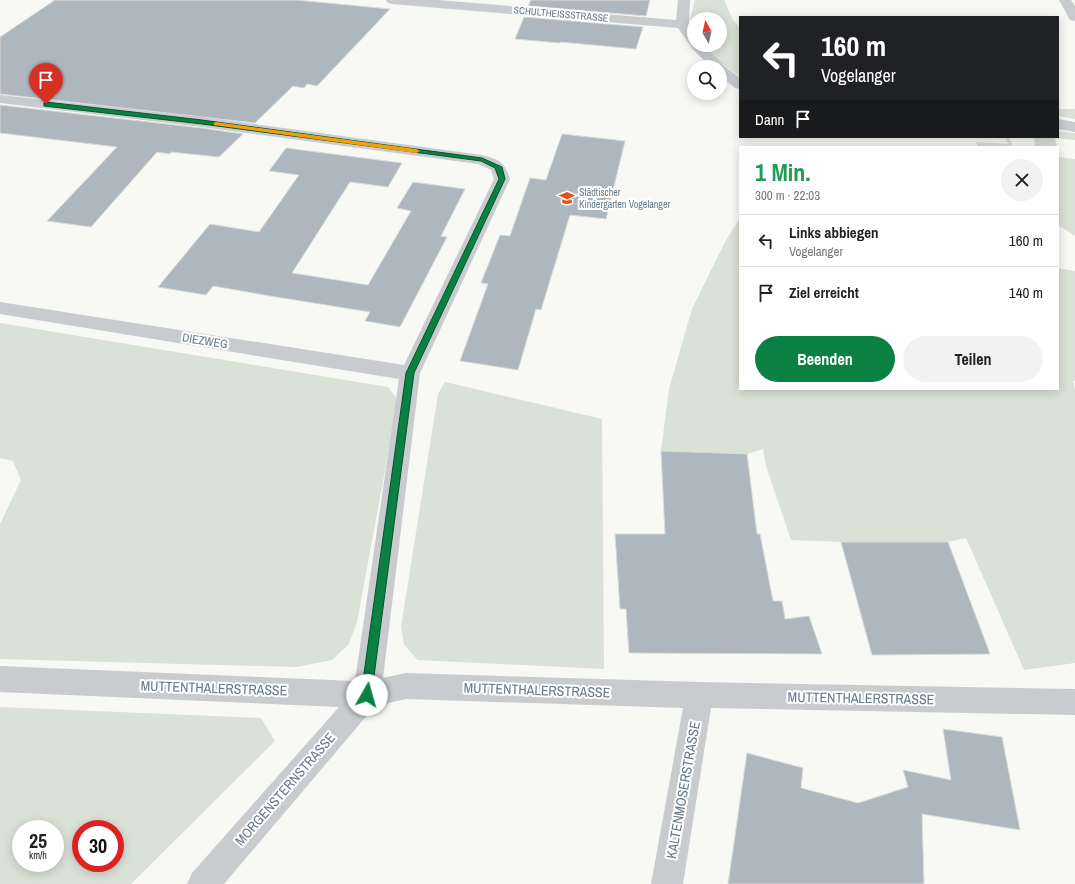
<!DOCTYPE html>
<html lang="de">
<meta charset="utf-8">
<style>
body{margin:0;font-family:"Archivo Narrow",sans-serif;background:#f2f2f2;color:#222;height:100vh;display:flex;flex-direction:column;font-size:15px;white-space:nowrap}
*{box-sizing:border-box;margin:0}
p{font-size:13px;color:#767676}
.icon{flex:none;width:22px;height:22px;fill:none;stroke:currentColor;stroke-width:2;stroke-linecap:round;stroke-linejoin:round}
.map{position:relative;flex:1;overflow:hidden}
.drawer{position:absolute;left:739px;top:146px;width:320px;height:244px;display:flex;flex-direction:column;background:#fff;border-radius:0px;box-shadow:0 2px 10px #0003}
.drawer>*{flex:none}
.banner{position:absolute;left:739px;top:16px;width:320px;height:122px;border-radius:0px;box-shadow:0 2px 10px #0003;background:#202124;color:#fff;overflow:hidden}
.needle{width:26px;rotate:352deg}
.buttons{position:absolute;left:687px;top:12px;display:grid;gap:8px}
.buttons a{display:grid;place-items:center;width:40px;height:40px;border-radius:50%;background:#fff;box-shadow:0 2px 10px #0003;font-size:20px}
.speed{position:absolute;left:12px;top:820px;display:flex;gap:8px;font-size:20px;font-weight:700;text-align:center}
.speed>*{display:grid;place-content:center;width:52px;height:52px;border-radius:50%;background:#fff;box-shadow:0 2px 10px #0003;line-height:1}
.speed small{font-size:10px;font-weight:400}
.speed .limit{border:6px solid #d22;background:#fff;color:#111}
.pin{position:absolute;display:grid;place-items:center;width:34px;height:34px;color:#fff;margin:-41px -17px;border-radius:50% 50% 50% 0;rotate:-45deg;box-shadow:0 0 4px #0007}
.pin .icon{rotate:45deg}
.me{position:absolute;width:44px;margin:-22px;rotate:7deg;stroke-linejoin:round;filter:drop-shadow(0 0 3px #0008)}
.turn{display:flex;align-items:center;gap:14px;height:84px;padding:0 16px;font-size:18px}
.turn .icon{width:52px;height:52px;stroke-width:2.5}
.turn b{display:block;font-size:28px;line-height:34px}
.then{display:flex;align-items:center;height:38px;padding:0 16px;background:#0003;gap:8px;font-size:15px}
.round{display:grid;place-items:center;flex:none;width:42px;height:42px;border-radius:21px;background:#f2f2f2}
.headline{display:flex;align-items:center;justify-content:space-between;height:68px;padding:0 16px}
h1{font-size:24px;font-weight:700;line-height:30px;color:#1e9e55}
.cta{display:flex;gap:8px;margin-top:auto;padding:8px 16px}
.cta a{flex:1;height:46px;border-radius:24px;background:#0b8043;color:#fff;font-size:16px;font-weight:700;line-height:46px;text-align:center}
.cta a+a{background:#f2f2f2;color:#222}
ul{padding:0;list-style:none}
li{display:flex;align-items:center;gap:12px;height:52px;padding:0 16px;border-top:1px solid #e0e0e0}
li div{flex:1}
li b{display:block;font-size:15px}
li em{font-style:normal}
.map>svg:first-child{display:block}
.green{fill:#dae1d6;fill-rule:evenodd}
.building{fill:#aeb7bd;stroke:#dadad7}
.lines{fill:none;stroke-linecap:round;stroke-linejoin:round}
.minor{fill:#c8cccf;fill-rule:evenodd}
.route{fill:#0b8043;stroke:#07532c}
.slow{fill:#f59e0b}
.labels{text-anchor:middle;dominant-baseline:central;stroke-width:4;stroke-linejoin:round;paint-order:stroke}
.far-street-label{font-size:10px;fill:#647989;stroke:#fff}
.far-poi-label{font-size:10px;fill:#647989;stroke:#fff;text-anchor:start}
.street-label{font-size:12px;fill:#647989;stroke:#fff}
.near-street-label{font-size:14px;fill:#647989;stroke:#fff}
</style>
<div class="map">
<svg width="1075" height="884" viewBox="0 0 1075 884">
<rect width="100%" height="100%" fill="#f8f8f5"/>
<g class="green">
<path d="M 695,0 L 724,0 L 733,20 L 740,28 L 740,77 L 716,59 L 710,50 L 721,48 L 720,45 L 720,19 L 694,19 L 694,28 L 690,20 Z"/>
<path d="M 1058,109 L 1075,109 L 1075,119 L 1058,116 Z"/>
<path d="M 1058,131 L 1075,133 L 1075,140 L 1055,138 L 1057,147 L 1035,147 L 1034,137 L 1058,137 Z"/>
<path d="M 1005,137 L 1009,137 L 1013,147 L 978,147 L 976,142 L 1008,144 Z"/>
<path d="M 1058,152 L 1059,157 L 1075,159 L 1075,236 L 1058,225 Z"/>
<path d="M 740,218 L 740,389 L 1058,389 L 1058,268 L 1075,271 L 1075,381 L 1073,381 L 1075,389 L 1075,663 L 1024,670 L 966,538 L 948,542 L 841,542 L 791,540 L 766,466 L 763,449 L 747,454 L 661,451 L 669,389 L 692,309 L 725,242 Z"/>
<path d="M 0,323 L 388,387 L 398,400 L 357,622 L 349,644 L 332,660 L 297,667 L 0,659 L 0,524 L 21,480 L 13,461 L 0,458 Z"/>
<path d="M 445,382 L 602,419 L 604,669 L 418,660 L 404,645 L 401,627 L 438,394 Z"/>
<path d="M 0,707 L 261,718 L 275,741 L 131,884 L 0,884 ZM 21,829 L 55,829 L 55,863 L 21,863 ZM 81,829 L 115,829 L 115,863 L 81,863 Z"/>
</g>
<g class="building">
<path d="M 55,0 L 296,0 L 390,9 L 317,86 L 307,84 L 304,88 L 293,86 L 255,123 L 0,94 L 0,37 Z"/>
<path d="M 531,0 L 650,0 L 646,16 L 528,6 Z"/>
<path d="M 524,17 L 643,27 L 636,49 L 561,42 L 560,43 L 515,39 Z"/>
<path d="M 0,105 L 202,128 L 243,134 L 219,157 L 171,152 L 170,154 L 157,152 L 91,227 L 47,221 L 117,147 L 0,133 Z"/>
<path d="M 562,134 L 625,141 L 606,219 L 570,215 L 541,310 L 536,309 L 518,370 L 460,361 L 488,284 L 481,283 L 500,235 L 510,236 L 530,178 L 546,180 Z"/>
<path d="M 286,148 L 402,163 L 388,187 L 350,182 L 292,273 L 368,285 L 411,211 L 397,208 L 413,182 L 465,189 L 441,236 L 447,237 L 400,327 L 365,321 L 370,312 L 270,296 L 213,286 L 206,295 L 158,287 L 210,224 L 259,232 L 299,175 L 269,171 Z"/>
<path d="M 661,451 L 747,454 L 757,534 L 760,534 L 773,601 L 782,601 L 785,619 L 809,616 L 822,654 L 629,653 L 626,609 L 620,609 L 615,534 L 665,534 Z"/>
<path d="M 841,542 L 948,542 L 990,654 L 872,655 Z"/>
<path d="M 943,729 L 1002,737 L 1020,830 L 922,814 L 924,884 L 728,884 L 747,753 L 803,768 L 801,788 L 858,803 L 908,787 L 903,770 L 951,780 Z"/>
</g>
<g class="lines">
<g class="minor">
<path d="M 386,0 L 438,0 L 676,20 L 678,0 L 690,0 L 689,24 L 694,31 L 694,45 L 704,45 L 724,66 L 740,78 L 740,89 L 735,88 L 720,76 L 720,67 L 710,67 L 692,48 L 678,28 L 392,4 L 388,3 Z"/>
<path d="M 1059,0 L 1071,0 L 1075,6 L 1075,21 L 1070,20 Z"/>
<path d="M 0,95 L 202,117 L 482,155 C 500,160 504,161 510,179 L 420,373 L 383,678 L 406,673 L 699,682 L 1075,689 L 1075,715 L 711,708 L 683,884 L 651,884 L 683,708 L 406,699 L 375,706 L 224,884 L 187,884 L 192,873 L 339,707 L 0,692 L 0,666 L 355,681 L 399,379 L 0,314 L 0,302 L 404,365 L 494,179 L 491,170 L 478,164 L 202,127 L 0,103 Z"/>
<path d="M 1058,119 L 1075,122 L 1075,132 L 1058,129 Z"/>
</g>
</g>
<path class="route" d="M 46,102 L 202,120 L 482,158 L 502,167 L 505,179 L 414,373 L 371,699 L 367,700 L 363,699 L 361,695 L 406,373 L 499,179 L 495,168 L 481,161 L 202,124 L 44,106 L 44,103 Z"/>
<path class="slow" d="M 216,122 L 416,149 L 420,151 L 416,153 L 214,125 L 214,123 Z"/>
<defs>
<g id="school-bare" transform="scale(1.2)"><path d="M0-5L7-2L0 1L-7-2ZM-4 1L0 2.5L4 1V4Q0 6-4 4Z" fill="#f34a1a" stroke="#fff" stroke-width="2.5" paint-order="stroke"/></g>
</defs>
<g fill-rule="evenodd">
<use href="#school-bare" x="567" y="198"/>
</g>
<g class="labels">
<g class="far-street-label">
<text transform="translate(561 14) rotate(5)">SCHULTHEISSSTRASSE</text>
</g>
<g class="far-poi-label">
<text x="579" y="192">Städtischer<tspan x="579" dy="12">Kindergarten Vogelanger</tspan></text>
</g>
<g class="street-label">
<text transform="translate(205 341) rotate(9)">DIEZWEG</text>
</g>
<g class="near-street-label">
<text transform="translate(214 688) rotate(2)">MUTTENTHALERSTRASSE</text>
<text transform="translate(537 690) rotate(2)">MUTTENTHALERSTRASSE</text>
<text transform="translate(861 698) rotate(1)">MUTTENTHALERSTRASSE</text>
<text transform="translate(285 789) rotate(-49)">MORGENSTERNSTRASSE</text>
<text transform="translate(683 790) rotate(-80)">KALTENMOSERSTRASSE</text>
</g>
</g>
</svg>
<div class="buttons">
<a><svg class="needle" viewBox="-14 -14 28 28"><path d="M0-13l5 13h-10z" fill="#e53935"/><path d="M0 13l5-13h-10z" fill="#767676"/></svg></a>
<a><svg class="icon" aria-label="search" viewBox="0 0 24 24"><circle cx="10" cy="10" r="6"/><path d="M15 15l6 6"/></svg></a>
</div>
<div class="speed"><div>25<small>km/h</small></div><div class="limit">30</div></div>
<div class="pin" style="left:46px;top:104px;background:#d93025"><svg class="icon" aria-label="arrive" viewBox="0 0 24 24"><path d="M6 21V4h12l-3 4 3 4H6"/></svg></div>
<svg class="me" style="left:367px;top:695px" viewBox="-20 -20 40 40"><circle r="19" fill="#fff"/><path d="M0-13L10 11 0 6-10 11z" fill="#0b8043"/></svg>
<div class="banner">
<div class="turn"><svg class="icon" aria-label="left" viewBox="0 0 24 24"><path d="M17 20v-9H6M10 6l-5 5 5 5"/></svg><div><b>160 m</b>Vogelanger</div></div>
<div class="then">Dann<svg class="icon" aria-label="arrive" viewBox="0 0 24 24"><path d="M6 21V4h12l-3 4 3 4H6"/></svg></div>
</div>
<section class="drawer">
<div class="headline"><div><h1>1 Min.</h1><p>300 m · 22:03</p></div><a class="round"><svg class="icon" aria-label="close" viewBox="0 0 24 24"><path d="M6 6l12 12M18 6L6 18"/></svg></a></div>
<ul>
<li><svg class="icon" aria-label="left" viewBox="0 0 24 24"><path d="M17 20v-9H6M10 6l-5 5 5 5"/></svg><div><b>Links abbiegen</b><p>Vogelanger</p></div><em>160 m</em></li>
<li><svg class="icon" aria-label="arrive" viewBox="0 0 24 24"><path d="M6 21V4h12l-3 4 3 4H6"/></svg><div><b>Ziel erreicht</b></div><em>140 m</em></li>
</ul>
<div class="cta"><a>Beenden</a><a>Teilen</a></div>
</section>
</div>
